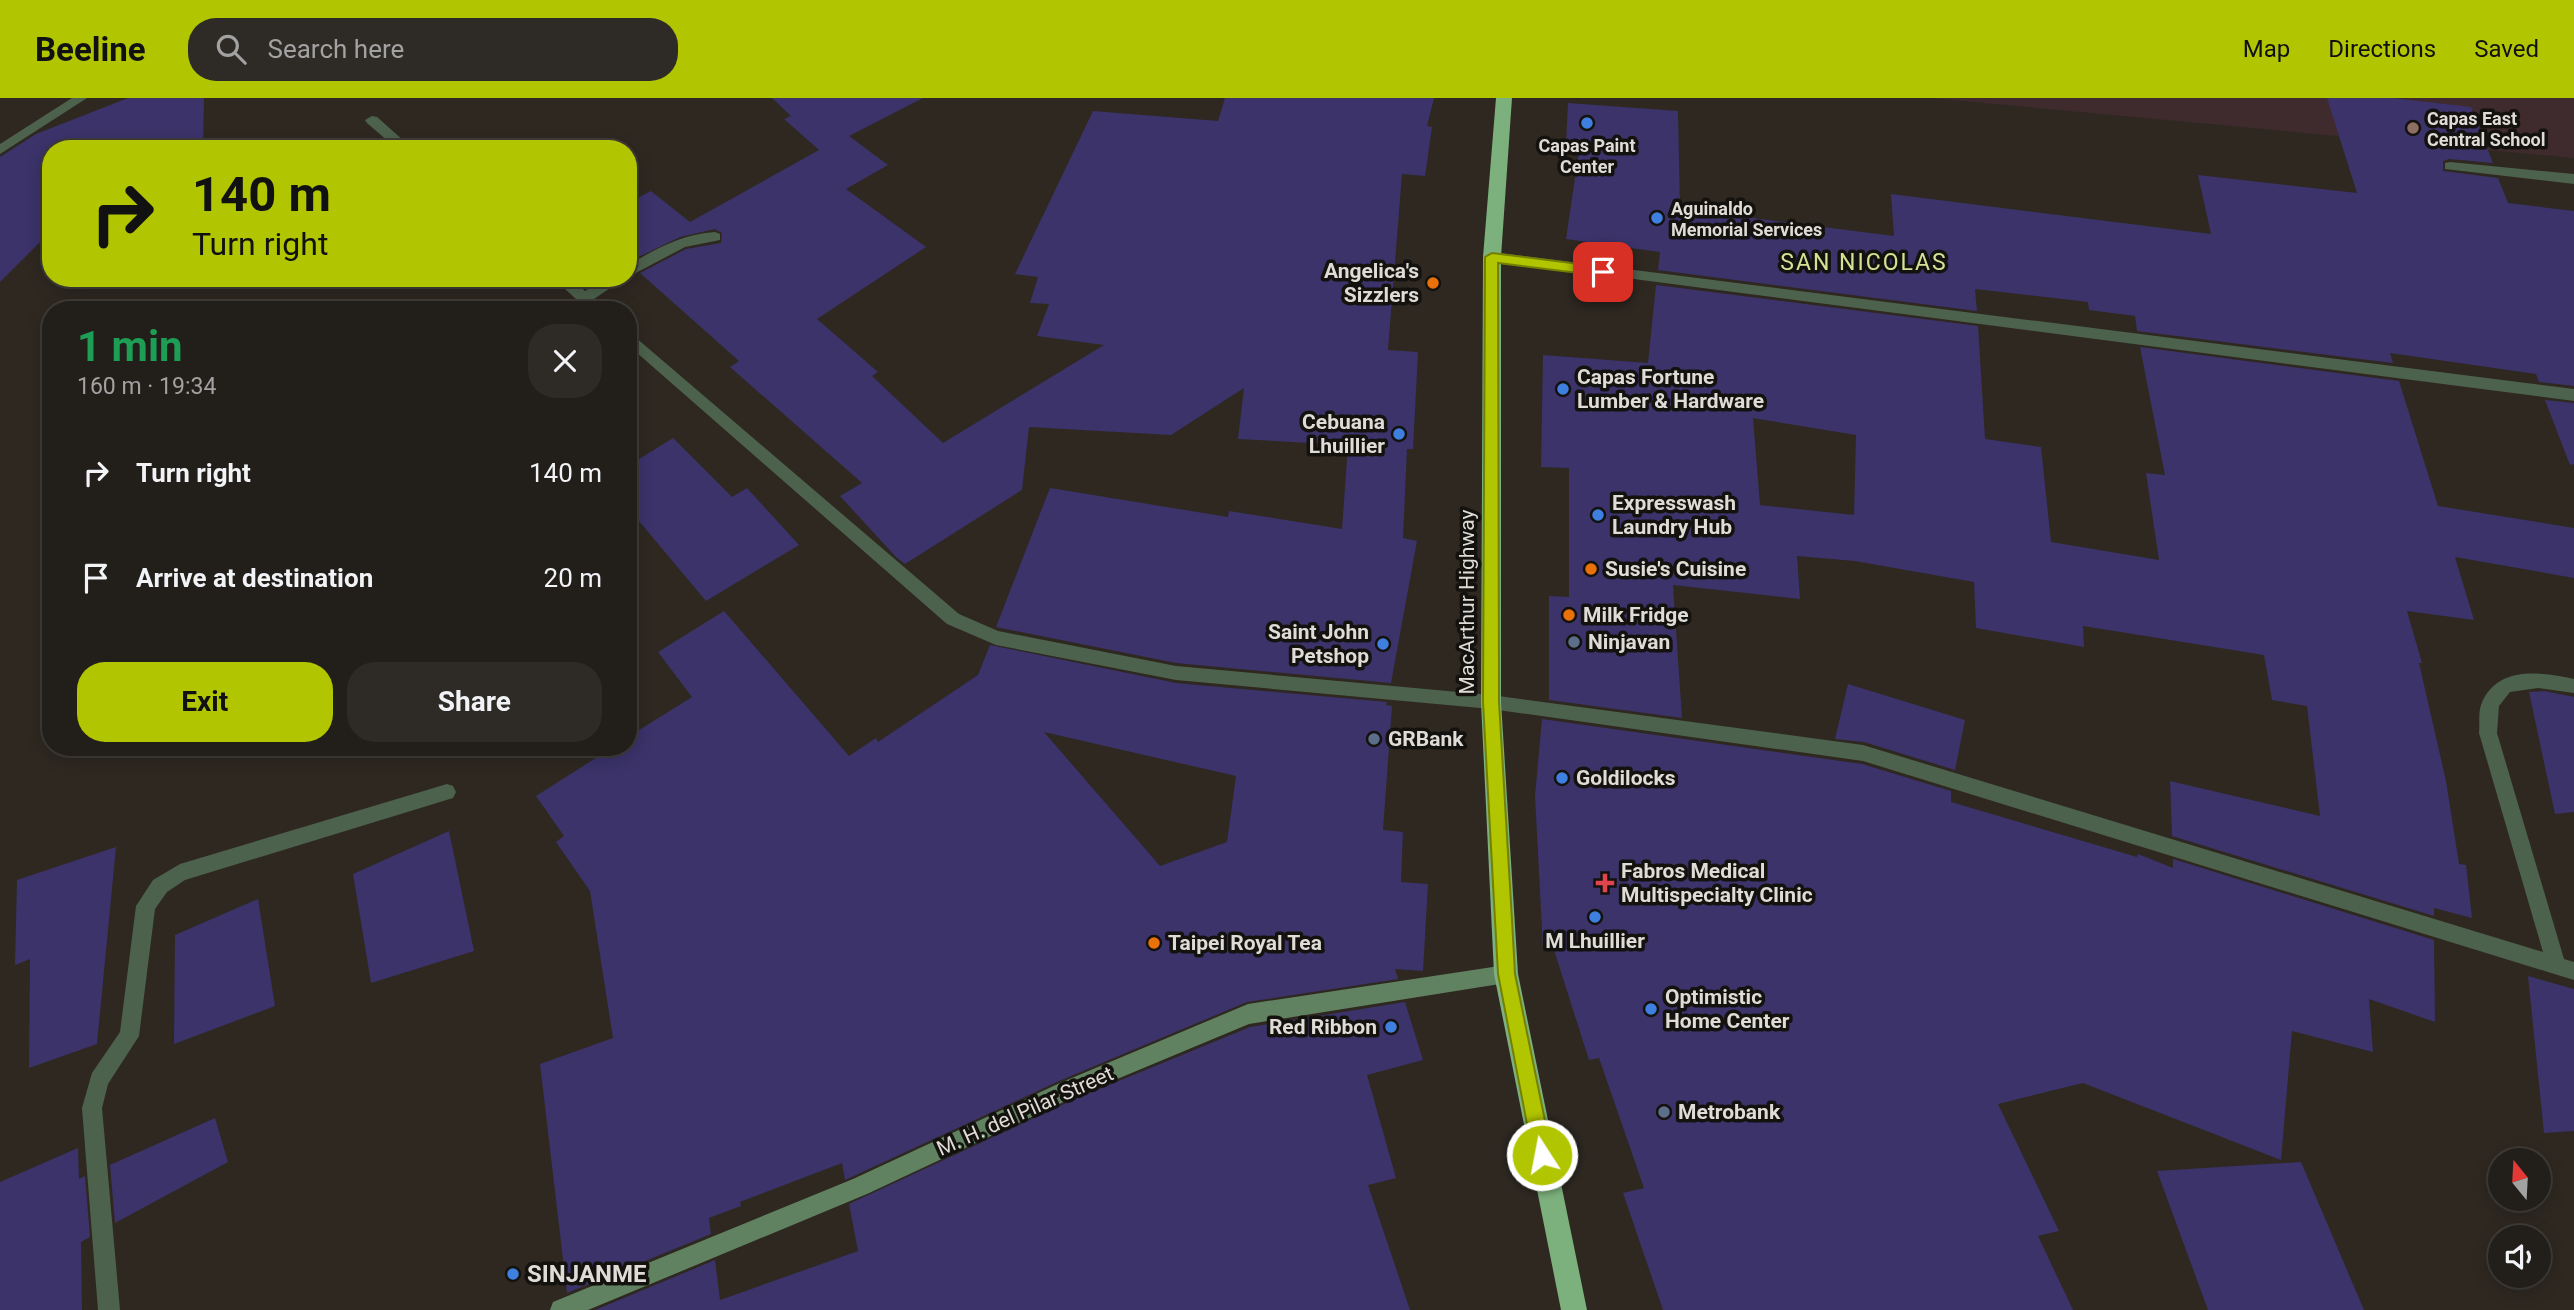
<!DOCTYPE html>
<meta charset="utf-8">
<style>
body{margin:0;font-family:Roboto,sans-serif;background:#2e2b26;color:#f1f3f6;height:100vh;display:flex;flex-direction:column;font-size:26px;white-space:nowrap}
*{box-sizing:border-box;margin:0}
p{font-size:23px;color:#a2a2a2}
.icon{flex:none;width:38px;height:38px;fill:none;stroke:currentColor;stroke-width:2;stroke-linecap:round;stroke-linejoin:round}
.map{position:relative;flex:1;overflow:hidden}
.drawer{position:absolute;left:42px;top:203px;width:595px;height:455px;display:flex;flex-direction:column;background:#221e19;border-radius:28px;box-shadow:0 4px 18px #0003,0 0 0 2px #3f3c38}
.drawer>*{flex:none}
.top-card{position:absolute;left:42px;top:42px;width:595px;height:147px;border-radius:28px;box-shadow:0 4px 18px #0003,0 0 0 2px #3f3c38;background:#b1c500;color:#111;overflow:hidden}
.needle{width:46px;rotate:342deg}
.tools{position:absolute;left:2488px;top:1050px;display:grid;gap:14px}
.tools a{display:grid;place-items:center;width:63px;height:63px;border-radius:50%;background:#221e19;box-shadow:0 4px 18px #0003,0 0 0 2px #3f3c38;font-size:35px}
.pin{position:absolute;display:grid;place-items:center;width:60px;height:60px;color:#fff;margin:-30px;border-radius:14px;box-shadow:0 4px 10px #0006}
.me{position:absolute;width:77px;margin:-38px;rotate:349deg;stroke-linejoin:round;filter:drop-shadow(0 0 5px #0008)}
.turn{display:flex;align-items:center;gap:24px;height:147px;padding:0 35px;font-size:32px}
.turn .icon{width:91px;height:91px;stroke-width:2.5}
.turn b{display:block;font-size:49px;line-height:60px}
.round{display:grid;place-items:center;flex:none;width:74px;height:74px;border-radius:28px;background:#2e2b26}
.overview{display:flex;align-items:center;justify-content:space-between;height:119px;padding:0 35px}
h1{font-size:42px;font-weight:700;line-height:52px;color:#1e9e55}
.button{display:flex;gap:14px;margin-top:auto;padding:14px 35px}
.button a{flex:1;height:80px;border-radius:28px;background:#b1c500;color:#111;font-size:28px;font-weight:700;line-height:80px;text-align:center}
.button a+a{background:#2e2b26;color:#f1f3f6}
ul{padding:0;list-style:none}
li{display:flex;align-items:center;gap:21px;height:105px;padding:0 35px}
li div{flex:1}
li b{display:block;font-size:26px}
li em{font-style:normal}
header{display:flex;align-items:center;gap:42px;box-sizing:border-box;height:98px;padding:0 35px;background:#b1c500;color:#111}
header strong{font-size:33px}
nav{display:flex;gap:38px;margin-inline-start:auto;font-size:24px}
.search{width:490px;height:63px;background:#2e2b26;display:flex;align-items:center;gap:18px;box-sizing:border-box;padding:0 24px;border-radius:28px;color:#a2a2a2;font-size:26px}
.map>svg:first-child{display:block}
.education{fill:#3f2b2d}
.building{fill:#3b336a;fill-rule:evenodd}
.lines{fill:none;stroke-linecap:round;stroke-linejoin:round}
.street{fill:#4d624d;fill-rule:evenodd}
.secondary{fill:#618261;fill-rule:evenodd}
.highway{fill:#7cb07c;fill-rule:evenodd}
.route{fill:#b1c500;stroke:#738000;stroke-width:2}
.shop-dot{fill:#3f7fe0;stroke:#14120e;stroke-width:2.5}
.education-dot{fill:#8d6e63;stroke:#14120e;stroke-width:2.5}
.food-dot{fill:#e8710a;stroke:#14120e;stroke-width:2.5}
.service-dot{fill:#5c6f8a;stroke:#14120e;stroke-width:2.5}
.health-dot{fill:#e0444e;stroke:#14120e;stroke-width:2.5}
.labels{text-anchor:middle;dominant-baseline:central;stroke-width:7;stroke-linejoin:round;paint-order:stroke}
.far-poi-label{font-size:18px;font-weight:bold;fill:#dfdbd6;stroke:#14120e;text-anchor:start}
.poi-label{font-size:21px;font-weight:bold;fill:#dfdbd6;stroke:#14120e;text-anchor:start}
.street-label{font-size:21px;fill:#dfdbd6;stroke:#14120e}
.neighbourhood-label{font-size:23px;letter-spacing:2px;fill:#d4e296;stroke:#14120e}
.near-poi-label{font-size:24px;font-weight:bold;fill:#dfdbd6;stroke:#14120e;text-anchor:start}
</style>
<header>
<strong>Beeline</strong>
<div class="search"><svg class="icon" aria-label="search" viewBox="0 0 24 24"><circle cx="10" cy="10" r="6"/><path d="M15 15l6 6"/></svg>Search here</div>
<nav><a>Map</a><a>Directions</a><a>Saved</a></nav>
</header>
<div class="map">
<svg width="2574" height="1212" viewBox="0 0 2574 1212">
<rect width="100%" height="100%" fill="#2e2821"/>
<path class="education" d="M 1931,0 L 2574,0 L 2574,60 Z"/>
<g class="building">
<path d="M 128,0 L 204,0 L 203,51 L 51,51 L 51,133 L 0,184 L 0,59 L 36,36 Z"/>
<path d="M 772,0 L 923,0 L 849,38 L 888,67 L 846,91 L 926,149 L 817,221 L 878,274 L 872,278 L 943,345 L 1104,247 L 1037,238 L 1049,206 L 1030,205 L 1038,179 L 1015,176 L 1093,13 L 1218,23 L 1225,0 L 1434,0 L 1427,28 L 1432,29 L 1425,78 L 1402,76 L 1388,252 L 1418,254 L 1413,351 L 1407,351 L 1403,440 L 1417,443 L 1391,585 L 1176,565 L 996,529 L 1050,390 L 1228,419 L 1229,413 L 1342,431 L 1348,347 L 1238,341 L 1244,290 L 1171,337 L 1029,329 L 1022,392 L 905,466 L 896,459 L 840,398 L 862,385 L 730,269 L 739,263 L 640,175 L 686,151 L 721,145 L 722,135 L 715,131 L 680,139 L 628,164 L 628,105 L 651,93 L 690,124 L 819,52 L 784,21 L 791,18 Z"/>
<path d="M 2327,0 L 2392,0 L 2471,9 L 2493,65 L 2449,61 L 2443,63 L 2443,73 L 2498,80 L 2508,105 L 2574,113 L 2574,288 L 2539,284 L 2536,276 L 2390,255 L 2393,265 L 2137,233 L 2135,218 L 2089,212 L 2088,204 L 1975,191 L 1977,213 L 1658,172 L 1660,154 L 1566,141 L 1580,46 L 1566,45 L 1568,5 L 1678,13 L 1680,111 L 1894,138 L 1891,96 L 2211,136 L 2198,77 L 2357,95 Z"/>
<path d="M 1656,187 L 1978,228 L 1985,341 L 2041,349 L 2051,444 L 2159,462 L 2146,375 L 2165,377 L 2140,249 L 2399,283 L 2438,408 L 2574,430 L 2574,480 L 2455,459 L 2474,522 L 2407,513 L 2422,565 L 2419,565 L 2446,683 L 2459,766 L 2466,767 L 2472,820 L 2434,810 L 2434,818 L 2172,738 L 2170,683 L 2320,718 L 2307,608 L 2272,602 L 2264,557 L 2083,528 L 2084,549 L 1976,530 L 1974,484 L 1855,463 L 1797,458 L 1800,501 L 1673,487 L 1682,620 L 1549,602 L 1549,498 L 1569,499 L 1569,370 L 1541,369 L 1543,257 L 1648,265 ZM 1753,320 L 1856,337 L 1854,417 L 1760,407 Z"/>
<path d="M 2545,302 L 2574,305 L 2574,366 L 2570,367 Z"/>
<path d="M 673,340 L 732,399 L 747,390 L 799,447 L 706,503 L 628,410 L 628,368 Z"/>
<path d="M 724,513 L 849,658 L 876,640 L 878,644 L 978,577 L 990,547 L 1176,585 L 1387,604 L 1386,607 L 1392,608 L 1383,732 L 1403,734 L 1401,784 L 1428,786 L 1423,873 L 1395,871 L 1398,881 L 1247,904 L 1059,983 L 845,1082 L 842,1065 L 740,1104 L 741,1108 L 709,1120 L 711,1136 L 567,1195 L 540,966 L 613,940 L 590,793 L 556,744 L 564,738 L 536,698 L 613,649 L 628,649 L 628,639 L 692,599 L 658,554 ZM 1044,634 L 1236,678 L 1227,744 L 1160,768 Z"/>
<path d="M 1848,586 L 1965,622 L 1955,672 L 1864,644 L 1835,641 Z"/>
<path d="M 2544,593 L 2574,599 L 2574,714 L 2555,716 L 2529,594 Z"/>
<path d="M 1542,621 L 1862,666 L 1951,693 L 1951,704 L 2137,759 L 2138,756 L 2173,770 L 2173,761 L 2434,842 L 2435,924 L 2369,901 L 2373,954 L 2292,933 L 2281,1062 L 2083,985 L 1998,1006 L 2059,1133 L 2038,1138 L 2073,1212 L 1663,1212 L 1623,1095 L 1644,1090 L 1599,960 L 1589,962 L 1554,852 L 1543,851 L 1535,698 Z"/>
<path d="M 449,733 L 474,853 L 371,885 L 353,776 Z"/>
<path d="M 116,749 L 97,946 L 29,970 L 30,861 L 15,867 L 17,782 Z"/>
<path d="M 258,801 L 275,908 L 174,946 L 175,837 Z"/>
<path d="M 2528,878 L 2574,891 L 2574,1033 L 2544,1035 Z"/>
<path d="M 1405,904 L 1423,962 L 1367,977 L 1396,1080 L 1368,1087 L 1410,1212 L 595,1212 L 715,1162 L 720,1202 L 858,1153 L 849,1106 L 1075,1001 L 1250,929 Z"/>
<path d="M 215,1020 L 228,1064 L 115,1125 L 110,1067 Z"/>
<path d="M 78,1050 L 79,1081 L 85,1078 L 90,1139 L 81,1144 L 82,1212 L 0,1212 L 0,1084 Z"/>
<path d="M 2301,1064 L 2364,1212 L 2208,1212 L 2157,1073 Z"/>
</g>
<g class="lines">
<g class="street">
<path d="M 72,0 L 87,0 L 0,56 L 0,46 Z"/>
<path d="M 372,18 L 377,19 L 413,51 L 397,51 L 367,25 L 365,22 Z"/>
<path d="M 2450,64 L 2574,76 L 2574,86 L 2445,71 L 2445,65 Z"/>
<path d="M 715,134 L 720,136 L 720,142 L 685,149 L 628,179 L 628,167 C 656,151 682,136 715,134 Z"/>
<path d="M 1492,154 L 2574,291 L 2574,303 L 1487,162 L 1487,156 Z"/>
<path d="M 553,180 L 570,180 L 585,193 L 606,180 L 625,180 L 594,201 L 605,212 L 588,212 Z"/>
<path d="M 628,233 L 959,516 L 998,533 L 1176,568 L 1491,597 L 1863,647 L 2543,854 L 2479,635 C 2480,626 2478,616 2481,607 C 2496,567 2541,574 2574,581 L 2574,595 L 2538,590 L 2510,594 L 2499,608 L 2497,635 L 2564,861 L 2574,864 L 2574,882 L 1863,663 L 1491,611 L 1176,582 L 996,547 L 947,526 L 628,247 Z"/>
<path d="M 447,686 L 453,688 L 456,694 L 453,700 L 185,782 L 167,794 L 155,811 L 139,938 L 108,986 L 102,1010 L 120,1212 L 98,1212 L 82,1010 L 92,975 L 120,934 L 136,808 L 153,782 L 180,766 Z"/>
</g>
<path class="secondary" d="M 1506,867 L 1513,869 L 1516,876 L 1513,883 L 1506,885 L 1249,926 L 1074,999 L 867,1096 L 588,1212 L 550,1212 L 553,1204 L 853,1081 L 1060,985 L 1248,906 Z"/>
<path class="highway" d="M 1496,0 L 1512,0 L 1501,159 L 1501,604 L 1518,876 L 1587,1212 L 1561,1212 L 1494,876 L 1481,604 L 1483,159 Z"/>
</g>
<path class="route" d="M 1492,155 L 1603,169 L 1609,174 L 1603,178 L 1498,165 L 1499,604 L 1512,822 L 1515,876 L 1552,1057 L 1549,1064 L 1542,1066 L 1536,1064 L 1533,1057 L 1498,876 L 1495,822 L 1483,604 L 1485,159 Z"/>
<g class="shop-dot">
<circle cx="1587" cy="25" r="7"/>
<circle cx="1657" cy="120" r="7"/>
<circle cx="1563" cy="291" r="7"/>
<circle cx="1399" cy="336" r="7"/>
<circle cx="1598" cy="417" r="7"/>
<circle cx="1383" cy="546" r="7"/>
<circle cx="1562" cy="680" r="7"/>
<circle cx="1595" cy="819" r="7"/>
<circle cx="1651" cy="911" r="7"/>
<circle cx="1391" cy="929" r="7"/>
<circle cx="513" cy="1176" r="7"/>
</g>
<circle class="education-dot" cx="2413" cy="30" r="7"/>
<g class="food-dot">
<circle cx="1433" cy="185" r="7"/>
<circle cx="1591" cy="471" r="7"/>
<circle cx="1569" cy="517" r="7"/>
<circle cx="1154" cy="845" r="7"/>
</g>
<g class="service-dot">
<circle cx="1574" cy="544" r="7"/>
<circle cx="1374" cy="641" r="7"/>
<circle cx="1664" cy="1014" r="7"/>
</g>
<path class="health-dot" d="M1601.5 774.5h7v7h7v7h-7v7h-7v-7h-7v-7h7z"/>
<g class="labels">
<g class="far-poi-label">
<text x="2427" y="20">Capas East<tspan x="2427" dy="21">Central School</tspan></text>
<text x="1587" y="47" text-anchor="middle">Capas Paint<tspan x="1587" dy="21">Center</tspan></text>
<text x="1671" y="110">Aguinaldo<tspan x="1671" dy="21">Memorial Services</tspan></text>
</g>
<g class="poi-label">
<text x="1419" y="173" text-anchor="end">Angelica's<tspan x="1419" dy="24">Sizzlers</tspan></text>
<text x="1577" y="279">Capas Fortune<tspan x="1577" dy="24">Lumber &amp; Hardware</tspan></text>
<text x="1385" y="324" text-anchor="end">Cebuana<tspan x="1385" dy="24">Lhuillier</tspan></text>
<text x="1612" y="405">Expresswash<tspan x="1612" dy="24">Laundry Hub</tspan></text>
<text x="1605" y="471">Susie's Cuisine</text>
<text x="1583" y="517">Milk Fridge</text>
<text x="1369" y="534" text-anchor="end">Saint John<tspan x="1369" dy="24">Petshop</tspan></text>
<text x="1588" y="544">Ninjavan</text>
<text x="1388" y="641">GRBank</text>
<text x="1576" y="680">Goldilocks</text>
<text x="1621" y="773">Fabros Medical<tspan x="1621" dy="24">Multispecialty Clinic</tspan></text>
<text x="1595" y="843" text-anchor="middle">M Lhuillier</text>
<text x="1168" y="845">Taipei Royal Tea</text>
<text x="1665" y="899">Optimistic<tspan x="1665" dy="24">Home Center</tspan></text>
<text x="1377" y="929" text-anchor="end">Red Ribbon</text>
<text x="1678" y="1014">Metrobank</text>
</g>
<g class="street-label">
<text transform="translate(1467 504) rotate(-90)">MacArthur Highway</text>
<text transform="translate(1025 1013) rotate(-24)">M. H. del Pilar Street</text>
</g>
<g class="neighbourhood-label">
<text x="1864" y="164">SAN NICOLAS</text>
</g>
<g class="near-poi-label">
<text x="527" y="1176">SINJANME</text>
</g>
</g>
</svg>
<div class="tools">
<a><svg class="needle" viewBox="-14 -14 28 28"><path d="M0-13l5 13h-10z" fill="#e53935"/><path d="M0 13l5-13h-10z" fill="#a2a2a2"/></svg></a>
<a><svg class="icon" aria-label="sound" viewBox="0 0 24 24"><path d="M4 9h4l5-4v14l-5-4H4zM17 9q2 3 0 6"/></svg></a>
</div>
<div class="pin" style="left:1603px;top:174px;background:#d93025"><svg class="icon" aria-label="arrive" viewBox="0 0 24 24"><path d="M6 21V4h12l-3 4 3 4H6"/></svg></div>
<svg class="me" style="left:1542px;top:1057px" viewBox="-20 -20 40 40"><circle r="17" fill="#b1c500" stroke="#fff" stroke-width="3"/><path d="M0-11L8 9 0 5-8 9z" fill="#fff"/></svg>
<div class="top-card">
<div class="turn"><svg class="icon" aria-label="right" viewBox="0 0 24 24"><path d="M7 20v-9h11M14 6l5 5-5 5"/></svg><div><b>140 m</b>Turn right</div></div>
</div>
<section class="drawer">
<div class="overview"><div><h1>1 min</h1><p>160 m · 19:34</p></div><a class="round"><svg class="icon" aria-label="close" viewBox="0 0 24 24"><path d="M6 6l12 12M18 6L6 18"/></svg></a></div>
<ul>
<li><svg class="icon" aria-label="right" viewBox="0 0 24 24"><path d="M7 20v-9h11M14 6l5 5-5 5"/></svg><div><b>Turn right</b></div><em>140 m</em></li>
<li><svg class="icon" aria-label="arrive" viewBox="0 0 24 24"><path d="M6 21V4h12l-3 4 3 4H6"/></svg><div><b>Arrive at destination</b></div><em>20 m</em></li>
</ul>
<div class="button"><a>Exit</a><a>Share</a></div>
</section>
</div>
